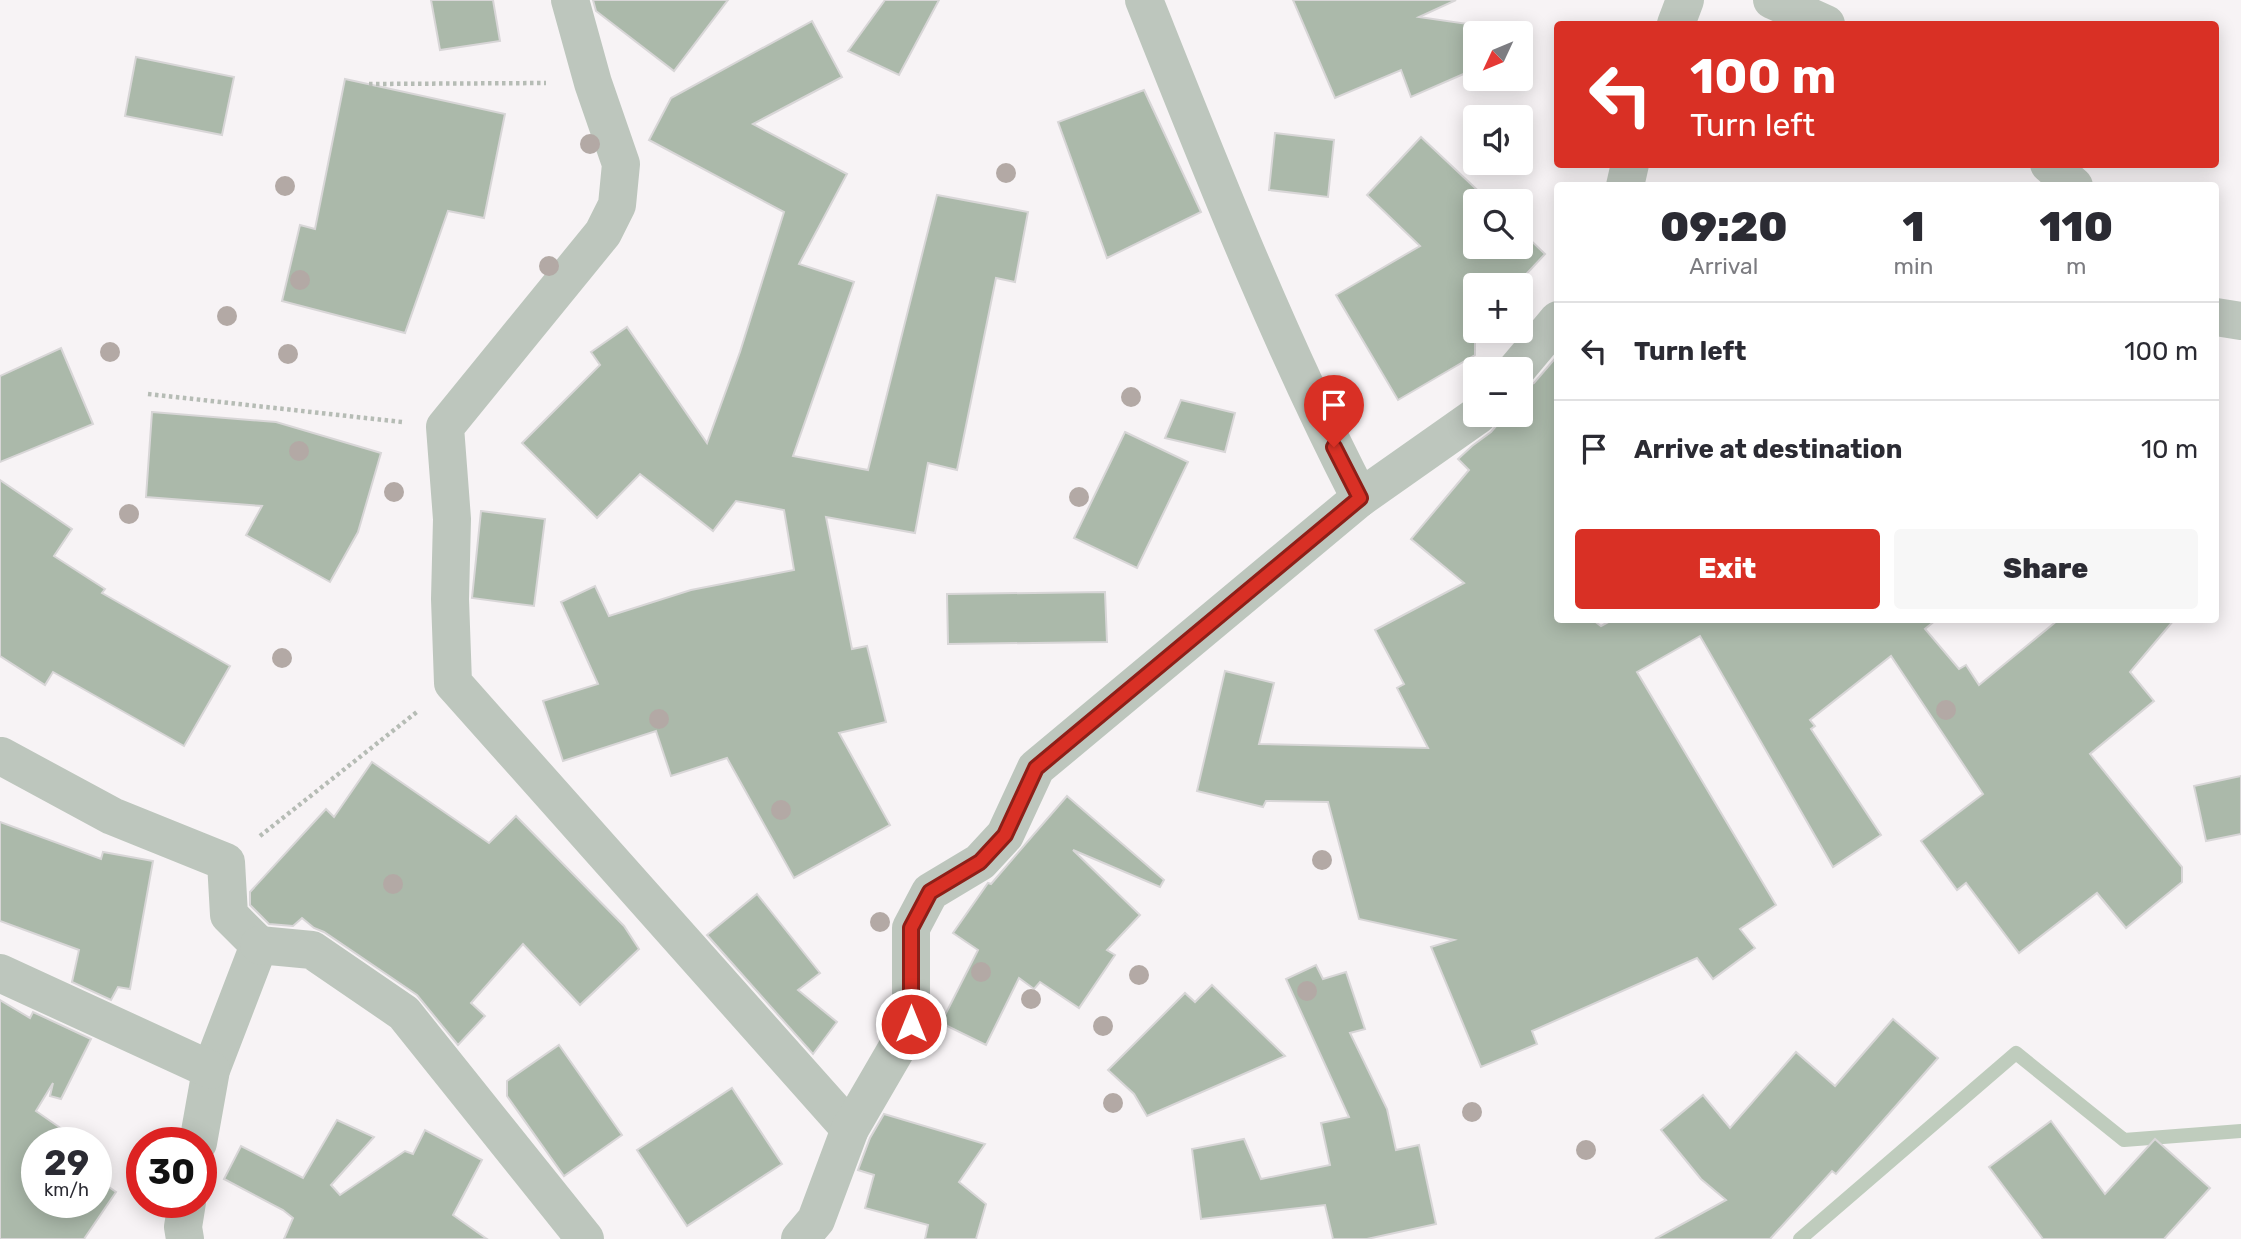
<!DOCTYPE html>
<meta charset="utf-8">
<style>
body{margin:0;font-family:Rubik,sans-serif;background:#f7f7f7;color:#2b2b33;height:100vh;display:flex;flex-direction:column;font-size:26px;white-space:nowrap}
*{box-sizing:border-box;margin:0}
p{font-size:23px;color:#7c7c81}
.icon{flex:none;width:38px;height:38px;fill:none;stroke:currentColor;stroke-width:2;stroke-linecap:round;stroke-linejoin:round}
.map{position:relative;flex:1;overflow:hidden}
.sheet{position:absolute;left:1554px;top:182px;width:665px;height:441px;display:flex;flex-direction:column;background:#fff;border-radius:7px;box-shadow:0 4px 18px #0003}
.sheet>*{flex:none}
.top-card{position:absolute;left:1554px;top:21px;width:665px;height:147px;border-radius:7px;box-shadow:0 4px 18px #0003;background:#d93025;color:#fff;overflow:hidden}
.needle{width:46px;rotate:226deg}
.controls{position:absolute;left:1463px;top:21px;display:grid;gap:14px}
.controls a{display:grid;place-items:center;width:70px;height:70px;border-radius:7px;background:#fff;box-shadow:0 4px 18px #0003;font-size:35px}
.speed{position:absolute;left:21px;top:1127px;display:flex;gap:14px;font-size:35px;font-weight:700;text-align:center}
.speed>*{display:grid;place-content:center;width:91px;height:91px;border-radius:50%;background:#fff;box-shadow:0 4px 18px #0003;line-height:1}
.speed small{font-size:18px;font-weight:400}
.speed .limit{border:10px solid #d22;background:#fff;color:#111}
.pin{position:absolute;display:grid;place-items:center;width:60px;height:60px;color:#fff;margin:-72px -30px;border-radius:50% 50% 50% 0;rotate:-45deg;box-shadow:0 0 7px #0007}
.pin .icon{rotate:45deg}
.me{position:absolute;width:77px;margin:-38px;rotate:0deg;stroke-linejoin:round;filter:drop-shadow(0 0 5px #0008)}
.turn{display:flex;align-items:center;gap:24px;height:147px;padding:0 21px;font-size:32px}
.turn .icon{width:91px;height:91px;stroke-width:2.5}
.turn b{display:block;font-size:49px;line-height:60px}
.eta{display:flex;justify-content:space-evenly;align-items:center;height:119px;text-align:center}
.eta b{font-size:42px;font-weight:800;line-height:49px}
.primary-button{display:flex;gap:14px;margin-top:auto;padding:14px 21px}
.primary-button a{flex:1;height:80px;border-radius:7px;background:#d93025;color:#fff;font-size:28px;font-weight:800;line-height:80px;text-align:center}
.primary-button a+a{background:#f7f7f7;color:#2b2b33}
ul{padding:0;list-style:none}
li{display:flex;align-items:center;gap:21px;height:98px;padding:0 21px;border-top:2px solid #e1e1e2}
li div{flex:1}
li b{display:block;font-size:26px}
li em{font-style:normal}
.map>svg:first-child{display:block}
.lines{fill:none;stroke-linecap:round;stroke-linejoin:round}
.stream{stroke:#bfccbd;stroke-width:14}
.building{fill:#abb9aa;stroke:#d8d6d7;stroke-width:2}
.path{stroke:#b6bcb5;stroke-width:4.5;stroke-dasharray:3.5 3.5;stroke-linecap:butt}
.minor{stroke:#bdc6bd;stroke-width:38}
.tree{fill:#b3a9a5}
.route-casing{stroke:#8d1f18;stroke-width:18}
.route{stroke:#d93025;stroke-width:12}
</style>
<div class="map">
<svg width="2241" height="1239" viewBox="0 0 2241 1239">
<rect width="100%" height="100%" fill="#f7f3f5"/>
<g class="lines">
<path class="stream" d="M 1800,1239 L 2016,1053 L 2124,1140 L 2241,1131"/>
</g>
<g class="building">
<path d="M 431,0 L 493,0 L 500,41 L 440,50 Z"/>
<path d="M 593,0 L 728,0 L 674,71 L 596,11 Z"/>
<path d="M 885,0 L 939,0 L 899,75 L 848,51 Z"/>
<path d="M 1293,0 L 1456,0 L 1419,17 L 1475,25 L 1475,69 L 1411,97 L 1401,70 L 1335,98 Z"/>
<path d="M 812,21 L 842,77 L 753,124 L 847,174 L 799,264 L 854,282 L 793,456 L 868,470 L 937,195 L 1028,212 L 1015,282 L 996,278 L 957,470 L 928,463 L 915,533 L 826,517 L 852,649 L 867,646 L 886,722 L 839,733 L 890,825 L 794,878 L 727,758 L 671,776 L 656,731 L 563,761 L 543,701 L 598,684 L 561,602 L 595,586 L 609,616 L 691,590 L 794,570 L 784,510 L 736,501 L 713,531 L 640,474 L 597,518 L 522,443 L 600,365 L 591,352 L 627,327 L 707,443 L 740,352 L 784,212 L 649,140 L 671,98 Z"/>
<path d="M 136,57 L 234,77 L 222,135 L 125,116 Z"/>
<path d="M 345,79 L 505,114 L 484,218 L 448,211 L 405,333 L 282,301 L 300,225 L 315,229 Z"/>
<path d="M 1144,90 L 1201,212 L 1107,258 L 1058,122 Z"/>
<path d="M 1275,133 L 1334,140 L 1328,197 L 1269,190 Z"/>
<path d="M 1421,137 L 1489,201 L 1475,201 L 1475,247 L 1521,247 L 1521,231 L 1545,254 L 1516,285 L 1475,285 L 1475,355 L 1398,400 L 1336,295 L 1420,246 L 1367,195 Z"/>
<path d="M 61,348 L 93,424 L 0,462 L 0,376 Z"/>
<path d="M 1558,355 L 1558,620 L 1593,620 L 1601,626 L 1612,620 L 1936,620 L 1925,629 L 1959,669 L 1966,665 L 1979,685 L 2058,620 L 2174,620 L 2130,672 L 2154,701 L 2090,754 L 2182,867 L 2182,882 L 2126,928 L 2097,893 L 2019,953 L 1966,883 L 1957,890 L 1921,841 L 1983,794 L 1891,656 L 1810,720 L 1815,726 L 1811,729 L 1881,835 L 1833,867 L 1700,636 L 1637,672 L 1776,905 L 1740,929 L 1755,948 L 1713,979 L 1697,958 L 1532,1031 L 1537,1044 L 1481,1067 L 1431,947 L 1454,940 L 1359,919 L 1328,802 L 1266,801 L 1263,807 L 1197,791 L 1225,671 L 1274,683 L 1259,744 L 1428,748 L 1397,688 L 1404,684 L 1375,630 L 1464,583 L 1411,539 L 1469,470 L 1458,459 L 1472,446 L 1491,432 L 1497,425 L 1500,415 L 1521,415 L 1521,390 L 1534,383 Z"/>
<path d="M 1181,400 L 1235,413 L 1225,452 L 1165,438 Z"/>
<path d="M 152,412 L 276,422 L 381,453 L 358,532 L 330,582 L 246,535 L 262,506 L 146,497 Z"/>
<path d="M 1125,432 L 1188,462 L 1137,568 L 1074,538 Z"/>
<path d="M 0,480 L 72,529 L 54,556 L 105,589 L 102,593 L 230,666 L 184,746 L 53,672 L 45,685 L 0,656 Z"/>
<path d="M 481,511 L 545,519 L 534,606 L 472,598 Z"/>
<path d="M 1105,592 L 1107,642 L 948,644 L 947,594 Z"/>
<path d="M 372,762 L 489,843 L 516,816 L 624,926 L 639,949 L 580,1005 L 523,944 L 471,1003 L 485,1016 L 458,1045 L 417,995 L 324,932 L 314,928 L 302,918 L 293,926 L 269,924 L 250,905 L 250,892 L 326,809 L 334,817 Z"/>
<path d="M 2241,776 L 2241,834 L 2206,841 L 2194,786 Z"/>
<path d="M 1067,796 L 1164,880 L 1160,887 L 1073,850 L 1140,915 L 1107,950 L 1115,955 L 1079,1008 L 1040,982 L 1034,989 L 1019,978 L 986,1045 L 941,1023 L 978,950 L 953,933 L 988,883 L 991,884 Z"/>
<path d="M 0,822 L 101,859 L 103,852 L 153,861 L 130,989 L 118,987 L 111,1000 L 72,982 L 79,950 L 0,921 Z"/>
<path d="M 757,894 L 820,973 L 798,990 L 837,1022 L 813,1054 L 707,935 Z"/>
<path d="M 1316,965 L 1323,979 L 1346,972 L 1365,1029 L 1350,1033 L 1387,1109 L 1396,1150 L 1419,1145 L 1436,1224 L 1367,1239 L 1333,1239 L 1325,1205 L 1201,1219 L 1192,1149 L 1244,1139 L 1261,1179 L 1330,1165 L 1321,1123 L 1349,1117 L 1286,979 Z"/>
<path d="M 1212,985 L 1285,1056 L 1147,1116 L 1134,1094 L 1108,1070 L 1185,993 L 1195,1002 Z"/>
<path d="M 0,1000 L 30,1018 L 33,1012 L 91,1039 L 61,1099 L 50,1096 L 53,1083 L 36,1111 L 82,1143 L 37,1143 L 37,1202 L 96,1202 L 96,1178 L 116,1192 L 84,1239 L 0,1239 Z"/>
<path d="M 1893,1019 L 1938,1058 L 1836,1174 L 1832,1171 L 1770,1239 L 1655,1239 L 1726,1200 L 1701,1179 L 1661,1130 L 1703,1095 L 1730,1128 L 1796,1052 L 1835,1086 Z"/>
<path d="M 559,1045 L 622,1135 L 564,1176 L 507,1096 L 507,1081 Z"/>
<path d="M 732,1088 L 782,1164 L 687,1226 L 637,1150 Z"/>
<path d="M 884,1114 L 985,1144 L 959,1182 L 986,1204 L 976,1239 L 925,1239 L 928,1225 L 865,1208 L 874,1175 L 858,1170 L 870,1138 Z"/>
<path d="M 337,1120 L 374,1137 L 331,1185 L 340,1195 L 405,1151 L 413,1154 L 425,1130 L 482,1160 L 453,1215 L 487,1239 L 284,1239 L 293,1218 L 283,1210 L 224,1179 L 241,1146 L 303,1178 Z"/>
<path d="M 2051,1121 L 2105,1194 L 2155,1139 L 2210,1188 L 2164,1239 L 2043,1239 L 1989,1167 Z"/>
</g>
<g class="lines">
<g class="path">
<path d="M 369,84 L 546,83"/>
<path d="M 148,394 L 402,422"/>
<path d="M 260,836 L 418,711"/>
</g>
<g class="minor">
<path d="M 570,0 L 593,83 L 621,164 L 617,205 L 603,233 L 445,427 L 452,519 L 450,599 L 453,683 L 850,1129"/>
<path d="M 1144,0 C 1211,168 1277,337 1360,498"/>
<path d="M 1772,0 L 1826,24"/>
<path d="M 1676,24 L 1685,0"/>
<path d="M 2049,164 L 2074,186"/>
<path d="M 1625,186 L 1630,164"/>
<path d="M 2216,317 L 2241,321"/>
<path d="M 1517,369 L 1558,320"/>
<path d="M 1,756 L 112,816 L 226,862 L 229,915 L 259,945 L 211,1070 L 198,1143"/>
<path d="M 259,945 L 312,950 L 404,1013 L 585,1239"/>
<path d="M 0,973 L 211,1070"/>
<path d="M 185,1239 L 183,1227 L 187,1202"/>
<path d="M 800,1239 L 816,1220 L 850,1129 L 911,1024 L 911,928 L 930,892 L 980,862 L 1005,835 L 1036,768 L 1360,498 L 1478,415"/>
</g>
</g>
<g class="tree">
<circle cx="590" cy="144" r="10"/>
<circle cx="1006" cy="173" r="10"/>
<circle cx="285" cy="186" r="10"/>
<circle cx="549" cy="266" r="10"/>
<circle cx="300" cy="280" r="10"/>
<circle cx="227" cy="316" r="10"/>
<circle cx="110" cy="352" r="10"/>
<circle cx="288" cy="354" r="10"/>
<circle cx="1131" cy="397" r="10"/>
<circle cx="299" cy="451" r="10"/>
<circle cx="394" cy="492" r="10"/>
<circle cx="1079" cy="497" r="10"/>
<circle cx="129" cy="514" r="10"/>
<circle cx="282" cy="658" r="10"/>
<circle cx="1946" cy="710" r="10"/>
<circle cx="659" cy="719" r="10"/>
<circle cx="781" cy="810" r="10"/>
<circle cx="1322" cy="860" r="10"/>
<circle cx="393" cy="884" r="10"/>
<circle cx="880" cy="922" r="10"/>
<circle cx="981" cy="972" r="10"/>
<circle cx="1139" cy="975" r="10"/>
<circle cx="1307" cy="991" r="10"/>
<circle cx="1031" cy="999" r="10"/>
<circle cx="1103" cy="1026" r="10"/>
<circle cx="1113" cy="1103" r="10"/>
<circle cx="1472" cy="1112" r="10"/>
<circle cx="1586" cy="1150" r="10"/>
</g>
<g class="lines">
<g class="route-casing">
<path id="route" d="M 911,1024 L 911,928 L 930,892 L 980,862 L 1005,835 L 1036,768 L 1360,498 L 1334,447"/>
</g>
<use href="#route" class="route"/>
</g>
</svg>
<div class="controls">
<a><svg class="needle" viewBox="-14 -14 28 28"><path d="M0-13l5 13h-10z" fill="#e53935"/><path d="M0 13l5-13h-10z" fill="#7c7c81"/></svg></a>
<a><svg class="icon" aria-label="sound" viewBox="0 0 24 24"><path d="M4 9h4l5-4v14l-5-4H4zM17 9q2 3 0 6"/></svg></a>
<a><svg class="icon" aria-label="search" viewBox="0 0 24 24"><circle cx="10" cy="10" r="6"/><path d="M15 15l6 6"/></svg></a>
<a>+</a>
<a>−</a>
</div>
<div class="speed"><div>29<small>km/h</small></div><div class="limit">30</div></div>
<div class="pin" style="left:1334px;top:447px;background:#d93025"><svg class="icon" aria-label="arrive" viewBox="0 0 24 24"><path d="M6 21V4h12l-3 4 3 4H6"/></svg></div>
<svg class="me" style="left:911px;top:1024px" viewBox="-20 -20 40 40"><circle r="17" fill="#d93025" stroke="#fff" stroke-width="3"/><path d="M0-11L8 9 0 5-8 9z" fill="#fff"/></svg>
<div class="top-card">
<div class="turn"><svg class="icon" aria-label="left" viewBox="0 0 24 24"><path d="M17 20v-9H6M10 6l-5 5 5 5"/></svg><div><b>100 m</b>Turn left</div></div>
</div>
<section class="sheet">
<div class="eta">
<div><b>09:20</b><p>Arrival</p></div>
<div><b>1</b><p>min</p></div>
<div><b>110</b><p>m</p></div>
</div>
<ul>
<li><svg class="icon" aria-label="left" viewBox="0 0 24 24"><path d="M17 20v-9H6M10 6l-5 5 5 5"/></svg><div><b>Turn left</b></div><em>100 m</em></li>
<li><svg class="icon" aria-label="arrive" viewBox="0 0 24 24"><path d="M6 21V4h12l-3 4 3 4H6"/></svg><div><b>Arrive at destination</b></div><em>10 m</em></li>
</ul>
<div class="primary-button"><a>Exit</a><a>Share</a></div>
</section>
</div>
